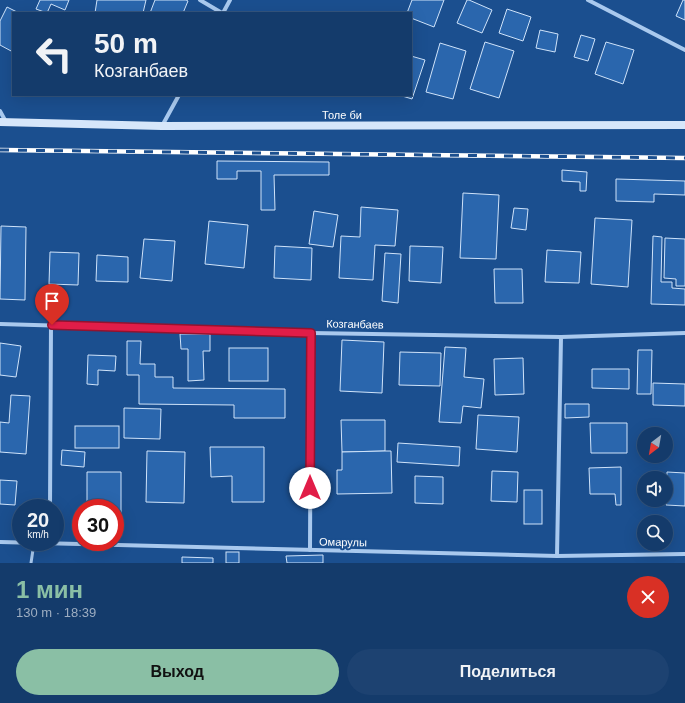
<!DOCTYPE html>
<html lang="ru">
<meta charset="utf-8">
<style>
body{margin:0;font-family:Arial,sans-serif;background:#1d4271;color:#f1f3f6;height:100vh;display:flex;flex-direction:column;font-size:15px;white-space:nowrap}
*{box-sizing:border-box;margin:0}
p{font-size:13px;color:#9dadc1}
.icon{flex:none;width:22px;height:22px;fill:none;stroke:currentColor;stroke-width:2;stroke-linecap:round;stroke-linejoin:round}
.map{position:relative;height:563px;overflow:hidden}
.panel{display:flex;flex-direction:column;background:#143b6b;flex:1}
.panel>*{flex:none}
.top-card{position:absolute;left:12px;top:12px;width:400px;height:84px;border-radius:0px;box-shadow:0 4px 16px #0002,0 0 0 1px #33557e;background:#143b6b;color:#f1f3f6;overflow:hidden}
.needle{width:26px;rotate:211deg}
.fabs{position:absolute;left:637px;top:427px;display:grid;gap:8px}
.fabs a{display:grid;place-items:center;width:36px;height:36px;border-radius:50%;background:#143b6b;box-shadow:0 4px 16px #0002,0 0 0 1px #33557e;font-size:20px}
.speed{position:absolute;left:12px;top:499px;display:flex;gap:8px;font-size:20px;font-weight:700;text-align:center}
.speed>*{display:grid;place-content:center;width:52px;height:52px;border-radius:50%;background:#143b6b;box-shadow:0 4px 16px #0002,0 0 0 1px #33557e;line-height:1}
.speed small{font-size:10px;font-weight:400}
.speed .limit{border:6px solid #d22;background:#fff;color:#111}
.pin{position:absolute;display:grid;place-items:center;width:34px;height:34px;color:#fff;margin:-41px -17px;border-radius:50% 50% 50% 0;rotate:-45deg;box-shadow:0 0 4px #0007}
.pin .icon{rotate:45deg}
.me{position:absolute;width:44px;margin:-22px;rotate:0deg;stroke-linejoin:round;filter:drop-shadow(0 0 3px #0008)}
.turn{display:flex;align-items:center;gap:14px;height:84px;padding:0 16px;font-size:18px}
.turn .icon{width:52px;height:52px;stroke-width:2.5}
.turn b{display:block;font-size:28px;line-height:34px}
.round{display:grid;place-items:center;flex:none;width:42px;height:42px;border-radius:21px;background:#1d4271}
.headline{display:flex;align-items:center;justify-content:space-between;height:68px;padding:0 16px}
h1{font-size:24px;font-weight:700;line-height:30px;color:#8abfa5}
.cta{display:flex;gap:8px;margin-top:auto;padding:8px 16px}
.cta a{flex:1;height:46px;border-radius:24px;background:#8abfa5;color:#111;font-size:16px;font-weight:700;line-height:46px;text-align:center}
.cta a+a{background:#1d4271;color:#f1f3f6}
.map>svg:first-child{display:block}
.building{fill:#2a66ad;stroke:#cfe3fa}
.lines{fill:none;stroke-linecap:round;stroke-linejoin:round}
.lane{stroke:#a9c9ee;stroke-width:3}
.street{stroke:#a9c9ee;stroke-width:4}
.secondary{stroke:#d6e6fa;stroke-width:8}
.rail-casing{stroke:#fff;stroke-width:4.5}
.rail{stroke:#1b4f8f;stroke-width:3;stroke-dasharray:9;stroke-linecap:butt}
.route-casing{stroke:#92132f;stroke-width:10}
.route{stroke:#e11d48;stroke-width:7}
.labels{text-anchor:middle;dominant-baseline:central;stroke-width:4;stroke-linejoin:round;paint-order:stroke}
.street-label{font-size:11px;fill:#fff;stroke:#1b4f8f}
</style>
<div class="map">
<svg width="685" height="563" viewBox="0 0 685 563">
<rect width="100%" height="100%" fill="#1b4f8f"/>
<g class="building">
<path d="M 40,0 L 69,0 L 65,10 L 51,4 L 47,13 L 36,9 Z"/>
<path d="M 97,0 L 146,0 L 143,13 L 95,13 Z"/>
<path d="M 155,0 L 186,0 L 188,1 L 183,13 L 150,13 Z"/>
<path d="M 412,0 L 444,0 L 434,27 L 411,18 L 411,13 L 407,13 Z"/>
<path d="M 467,0 L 469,0 L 492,10 L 482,33 L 457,23 Z"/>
<path d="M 683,0 L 685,0 L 685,20 L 676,16 Z"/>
<path d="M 7,7 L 19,13 L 13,13 L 13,52 L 0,45 L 0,21 Z"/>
<path d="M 507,9 L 531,17 L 523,41 L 499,33 Z"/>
<path d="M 540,30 L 558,34 L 555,52 L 536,48 Z"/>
<path d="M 581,35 L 595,39 L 588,61 L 574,57 Z"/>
<path d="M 485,42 L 514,51 L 499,98 L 470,89 Z"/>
<path d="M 606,42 L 634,50 L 623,84 L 595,74 Z"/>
<path d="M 440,43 L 466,51 L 453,99 L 426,92 Z"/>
<path d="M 411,56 L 425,60 L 412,99 L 399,95 L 411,95 Z"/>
<path d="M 217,161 L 329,162 L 329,175 L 274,175 L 275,210 L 261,210 L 261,171 L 237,171 L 237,179 L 217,179 Z"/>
<path d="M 562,170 L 587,172 L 586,191 L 580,191 L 580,182 L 562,181 Z"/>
<path d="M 616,179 L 685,181 L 685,195 L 654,194 L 654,202 L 616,201 Z"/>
<path d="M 463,193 L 499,195 L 496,259 L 460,258 Z"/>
<path d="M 361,207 L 398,210 L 395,246 L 375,245 L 373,280 L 339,278 L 341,236 L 360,237 Z"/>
<path d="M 514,208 L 528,209 L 526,230 L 511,228 Z"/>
<path d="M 314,211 L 338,215 L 333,247 L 309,244 Z"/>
<path d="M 595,218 L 632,220 L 628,287 L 591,284 Z"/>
<path d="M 209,221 L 248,225 L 244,268 L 205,264 Z"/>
<path d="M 1,226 L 26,227 L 25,300 L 0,299 Z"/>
<path d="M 653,236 L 662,237 L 661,282 L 672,282 L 672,288 L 685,289 L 685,305 L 651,304 Z"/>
<path d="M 665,238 L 685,239 L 685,286 L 676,286 L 676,279 L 664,278 Z"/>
<path d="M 144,239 L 175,241 L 172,281 L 140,278 Z"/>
<path d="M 275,246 L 312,248 L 311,280 L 274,278 Z"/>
<path d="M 410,246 L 443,247 L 441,283 L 409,281 Z"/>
<path d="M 547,250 L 581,252 L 579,283 L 545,282 Z"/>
<path d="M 50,252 L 79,253 L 78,285 L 49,284 Z"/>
<path d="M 385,253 L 401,254 L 398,303 L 382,301 Z"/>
<path d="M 97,255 L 128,257 L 128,282 L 96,281 Z"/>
<path d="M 494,269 L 522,269 L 523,303 L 495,303 Z"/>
<path d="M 180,334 L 210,334 L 210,351 L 203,351 L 204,380 L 188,381 L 188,349 L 181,349 Z"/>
<path d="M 342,340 L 384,342 L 382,393 L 340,391 Z"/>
<path d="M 127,341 L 141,341 L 140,364 L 155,364 L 155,377 L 173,377 L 173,388 L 285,389 L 285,418 L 234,418 L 234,405 L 139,404 L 139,375 L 127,375 Z"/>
<path d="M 0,343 L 21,346 L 16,377 L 0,375 Z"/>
<path d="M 445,347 L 466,348 L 464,377 L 484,379 L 481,408 L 463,406 L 461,423 L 439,422 Z"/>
<rect x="229" y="348" width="39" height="33"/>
<path d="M 638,350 L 652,350 L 651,394 L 637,394 Z"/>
<path d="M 400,352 L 441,353 L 440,386 L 399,385 Z"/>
<path d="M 88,355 L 116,356 L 115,371 L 98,370 L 98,385 L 87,384 Z"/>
<path d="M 523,358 L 524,394 L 495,395 L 494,359 Z"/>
<path d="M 592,369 L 629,369 L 629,389 L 592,388 Z"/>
<path d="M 653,383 L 685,384 L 685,406 L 653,405 Z"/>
<path d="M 11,395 L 30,396 L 26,454 L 0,452 L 0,422 L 9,423 Z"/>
<path d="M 565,404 L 589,404 L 589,417 L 565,418 Z"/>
<path d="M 124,408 L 161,409 L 160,439 L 124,438 Z"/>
<path d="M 478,415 L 519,417 L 517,452 L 476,449 Z"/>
<path d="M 341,420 L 385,420 L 385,451 L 342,452 Z"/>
<path d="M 590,423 L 627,423 L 627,453 L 591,453 Z"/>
<rect x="75" y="426" width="44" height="22"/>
<path d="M 398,443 L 460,447 L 459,466 L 397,462 Z"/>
<path d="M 210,447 L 264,447 L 264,502 L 232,502 L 232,476 L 211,477 Z"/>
<path d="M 62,450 L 85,452 L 84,467 L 61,465 Z"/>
<path d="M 147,451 L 185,452 L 184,503 L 146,502 Z"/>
<path d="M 385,451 L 391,451 L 392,493 L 337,494 L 337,470 L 342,470 L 342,452 Z"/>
<path d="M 621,467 L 621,505 L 616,505 L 615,494 L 590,494 L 589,468 Z"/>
<path d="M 492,471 L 518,472 L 517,502 L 491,501 Z"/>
<path d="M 87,472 L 121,472 L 121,513 L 115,513 L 115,508 L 87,508 Z"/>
<path d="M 667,472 L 685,473 L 685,506 L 666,505 Z"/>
<path d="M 415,476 L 443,477 L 443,504 L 415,503 Z"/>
<path d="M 0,480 L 17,481 L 15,505 L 0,504 Z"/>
<rect x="524" y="490" width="18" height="34"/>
<rect x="226" y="552" width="13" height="11"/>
<path d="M 323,555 L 323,563 L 287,563 L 286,556 Z"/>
<path d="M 182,557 L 213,558 L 213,563 L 182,563 Z"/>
</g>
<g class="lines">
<path class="lane" d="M 31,563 L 34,543"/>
<g class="street">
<path d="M 200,0 L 222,13"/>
<path d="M 588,0 L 685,50"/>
<path d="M 223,13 L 230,0"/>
<path d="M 0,111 L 6,122"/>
<path d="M 162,126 L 179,95"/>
<path d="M 0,324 L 311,333 L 561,337 L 685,333"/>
<path d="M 50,508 L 51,325"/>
<path d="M 0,542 L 557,556 L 685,554"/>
<path d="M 310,550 L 311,333"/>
<path d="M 557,556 L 561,337"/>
</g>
<path class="secondary" d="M 0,122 L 162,126 L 685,125"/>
<g class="rail-casing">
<path id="rail" d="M 0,150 L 685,158"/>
</g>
<use href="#rail" class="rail"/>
</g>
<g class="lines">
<g class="route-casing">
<path id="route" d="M 52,325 L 311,333 L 310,488"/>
</g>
<use href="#route" class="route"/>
</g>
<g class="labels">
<g class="street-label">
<text x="342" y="115">Толе би</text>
<text transform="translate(355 324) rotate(1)">Козганбаев</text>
<text transform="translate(343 542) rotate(1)">Омарулы</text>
</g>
</g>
</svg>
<div class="fabs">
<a><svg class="needle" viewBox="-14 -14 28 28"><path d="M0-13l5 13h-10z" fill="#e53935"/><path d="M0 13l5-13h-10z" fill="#9dadc1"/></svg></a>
<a><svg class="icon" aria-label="sound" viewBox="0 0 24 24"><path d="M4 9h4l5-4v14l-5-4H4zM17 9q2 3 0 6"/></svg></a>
<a><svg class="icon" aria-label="search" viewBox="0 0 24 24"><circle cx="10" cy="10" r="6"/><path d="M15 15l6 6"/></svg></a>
</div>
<div class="speed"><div>20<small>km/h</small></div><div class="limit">30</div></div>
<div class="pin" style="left:52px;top:325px;background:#d93025"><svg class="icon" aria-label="arrive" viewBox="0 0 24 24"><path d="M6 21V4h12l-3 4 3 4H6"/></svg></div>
<svg class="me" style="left:310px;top:488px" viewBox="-20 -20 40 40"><circle r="19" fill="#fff"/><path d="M0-13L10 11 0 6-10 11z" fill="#e11d48"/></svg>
<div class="top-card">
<div class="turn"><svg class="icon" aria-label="left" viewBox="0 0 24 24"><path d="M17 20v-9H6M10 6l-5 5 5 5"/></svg><div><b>50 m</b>Козганбаев</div></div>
</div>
</div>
<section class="panel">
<div class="headline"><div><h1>1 мин</h1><p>130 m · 18:39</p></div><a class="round" style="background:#d93025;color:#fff"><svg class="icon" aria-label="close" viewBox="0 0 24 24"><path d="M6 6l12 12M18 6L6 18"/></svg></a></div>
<div class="cta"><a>Выход</a><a>Поделиться</a></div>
</section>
